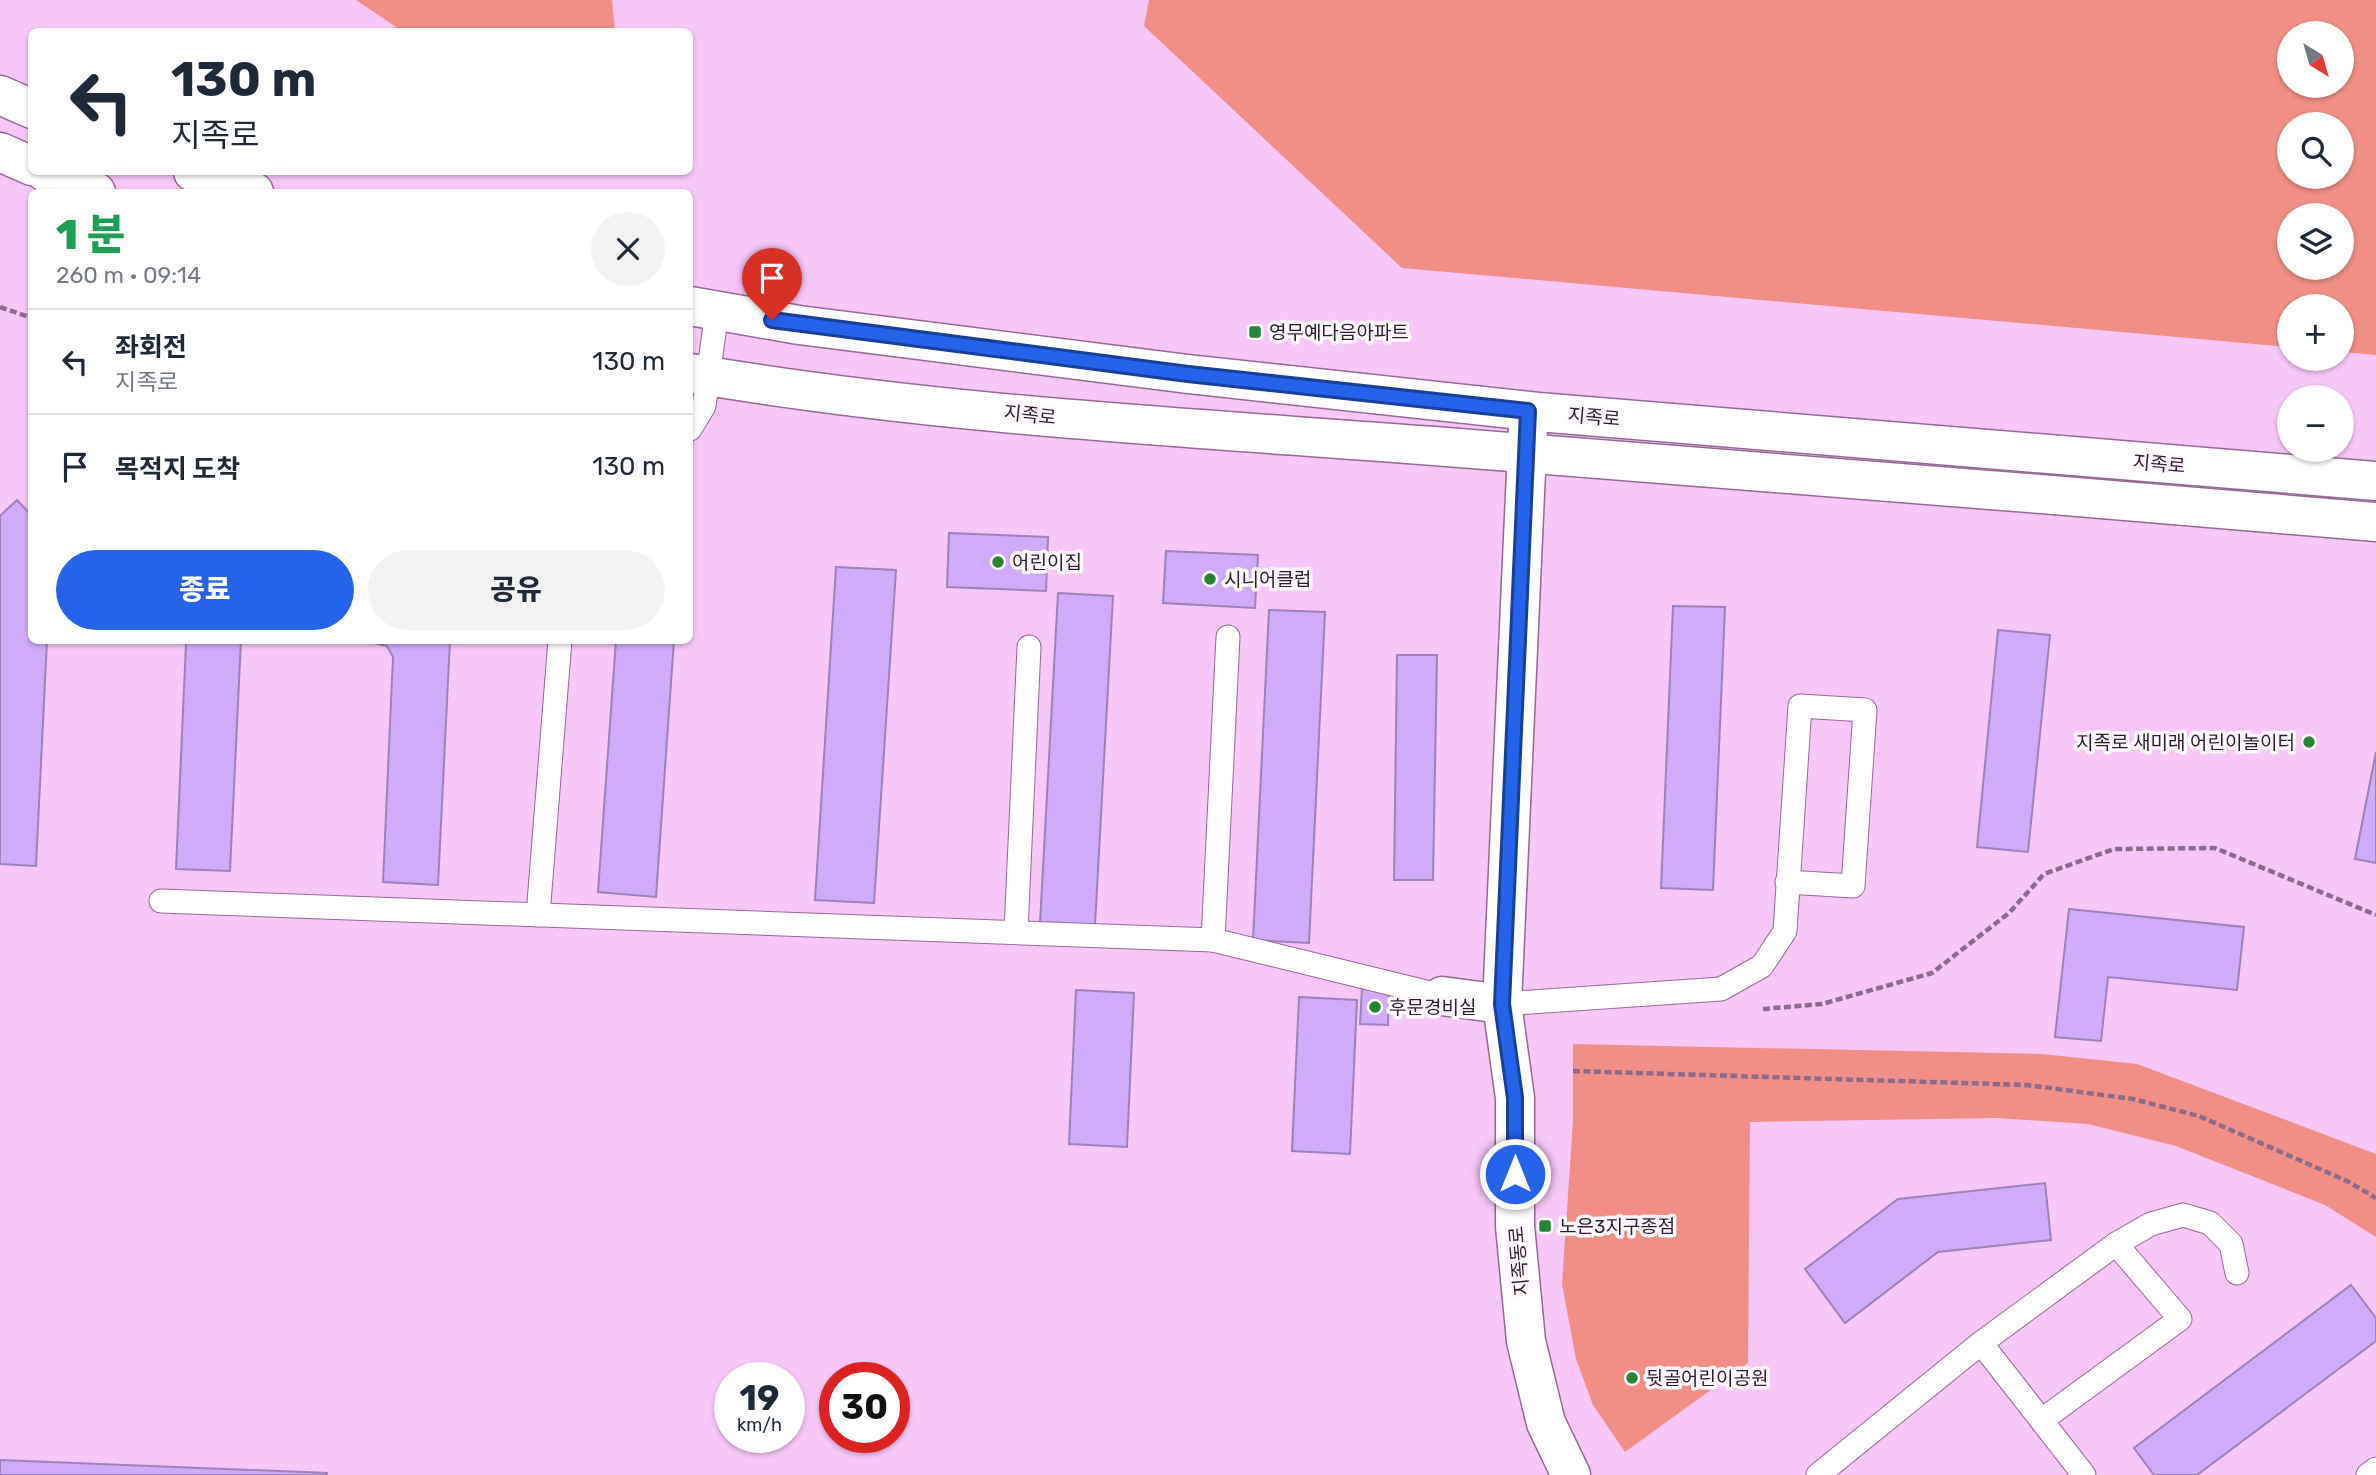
<!DOCTYPE html>
<html lang="ko">
<meta charset="utf-8">
<style>
body{margin:0;font-family:Rubik,"Noto Sans KR",sans-serif;background:#f2f2f3;color:#1f2937;height:100vh;display:flex;flex-direction:column;font-size:26px;white-space:nowrap}
*{box-sizing:border-box;margin:0}
p{font-size:23px;color:#747a83}
.icon{flex:none;width:38px;height:38px;fill:none;stroke:currentColor;stroke-width:2;stroke-linecap:round;stroke-linejoin:round}
.map{position:relative;flex:1;overflow:hidden}
.details{position:absolute;left:28px;top:189px;width:665px;height:455px;display:flex;flex-direction:column;background:#fff;border-radius:10px;box-shadow:0 2px 5px #0004}
.details>*{flex:none}
.top-card{position:absolute;left:28px;top:28px;width:665px;height:147px;border-radius:10px;box-shadow:0 2px 5px #0004;background:#fff;color:#1f2937;overflow:hidden}
.needle{width:46px;rotate:143deg}
.controls{position:absolute;left:2277px;top:21px;display:grid;gap:14px}
.controls a{display:grid;place-items:center;width:77px;height:77px;border-radius:50%;background:#fff;box-shadow:0 2px 5px #0004;font-size:35px}
.speed{position:absolute;left:714px;top:1362px;display:flex;gap:14px;font-size:35px;font-weight:700;text-align:center}
.speed>*{display:grid;place-content:center;width:91px;height:91px;border-radius:50%;background:#fff;box-shadow:0 2px 5px #0004;line-height:1}
.speed small{font-size:18px;font-weight:400}
.speed .limit{border:10px solid #d22;background:#fff;color:#111}
.pin{position:absolute;display:grid;place-items:center;width:60px;height:60px;color:#fff;margin:-72px -30px;border-radius:50% 50% 50% 0;rotate:-45deg;box-shadow:0 0 7px #0007}
.pin .icon{rotate:45deg}
.me{position:absolute;width:77px;margin:-38px;rotate:0deg;stroke-linejoin:round;filter:drop-shadow(0 0 5px #0008)}
.turn{display:flex;align-items:center;gap:24px;height:147px;padding:0 28px;font-size:32px}
.turn .icon{width:91px;height:91px;stroke-width:2.5}
.turn b{display:block;font-size:49px;line-height:60px}
.round{display:grid;place-items:center;flex:none;width:74px;height:74px;border-radius:37px;background:#f2f2f3}
.summary{display:flex;align-items:center;justify-content:space-between;height:119px;padding:0 28px}
h1{font-size:42px;font-weight:800;line-height:52px;color:#1e9e55}
.cta{display:flex;gap:14px;margin-top:auto;padding:14px 28px}
.cta a{flex:1;height:80px;border-radius:42px;background:#2563eb;color:#fff;font-size:28px;font-weight:800;line-height:80px;text-align:center}
.cta a+a{background:#f2f2f3;color:#1f2937}
ul{padding:0;list-style:none}
li{display:flex;align-items:center;gap:21px;height:105px;padding:0 28px;border-top:2px solid #e0e1e3}
li div{flex:1}
li b{display:block;font-size:26px}
li em{font-style:normal}
.map>svg:first-child{display:block}
.green{fill:#f18f86;fill-rule:evenodd}
.building{fill:#d1acfb;stroke:#9c82b8;stroke-width:2}
.lines{fill:none;stroke-linecap:round;stroke-linejoin:round}
.lane-casing{stroke:#946995;stroke-width:25}
.street-casing{stroke:#946995;stroke-width:41}
.path{stroke:#8a6b8b;stroke-width:4.5;stroke-dasharray:7 3.5;stroke-linecap:butt}
.lane{stroke:#fff;stroke-width:23}
.street{stroke:#fff;stroke-width:38}
.route-casing{stroke:#184099;stroke-width:18}
.route{stroke:#2563eb;stroke-width:12}
.poi-dot{fill:#268435;stroke:#fdf9fd;stroke-width:2.5}
.labels{text-anchor:middle;dominant-baseline:central;stroke-width:7;stroke-linejoin:round;paint-order:stroke}
.poi-label{font-size:19px;fill:#2d1c2e;stroke:#fdf9fd;text-anchor:start}
.street-label{font-size:19px;fill:#2d1c2e;stroke:#fdf9fd}
</style>
<div class="map">
<svg width="2376" height="1475" viewBox="0 0 2376 1475">
<rect width="100%" height="100%" fill="#f7c7f7"/>
<g class="green">
<path d="M 356,0 L 612,0 L 615,31 L 402,31 Z"/>
<path d="M 1149,0 L 2376,0 L 2376,355 L 2342,352 L 2342,306 L 2289,306 L 2289,347 L 1402,268 L 1144,26 ZM 2289,33 L 2342,33 L 2342,86 L 2289,86 ZM 2289,124 L 2342,124 L 2342,177 L 2289,177 ZM 2289,215 L 2342,215 L 2342,268 L 2289,268 Z"/>
<path d="M 1573,1044 L 2042,1054 L 2137,1064 L 2376,1154 L 2376,1237 L 2325,1205 L 2176,1146 L 2088,1124 L 1996,1118 L 1750,1122 L 1748,1363 L 1625,1452 L 1593,1405 L 1576,1359 L 1562,1284 L 1573,1121 Z"/>
</g>
<g class="building">
<path d="M 17,500 L 32,516 L 32,640 L 47,640 L 36,866 L 0,864 L 0,516 Z"/>
<path d="M 949,533 L 1048,537 L 1046,591 L 947,587 Z"/>
<path d="M 1166,551 L 1258,555 L 1255,608 L 1163,603 Z"/>
<path d="M 836,567 L 896,570 L 874,903 L 815,900 Z"/>
<path d="M 1058,593 L 1113,596 L 1095,925 L 1040,923 Z"/>
<path d="M 1673,606 L 1725,607 L 1713,890 L 1661,888 Z"/>
<path d="M 1269,610 L 1325,612 L 1309,943 L 1253,940 Z"/>
<path d="M 1998,630 L 2050,635 L 2028,852 L 1977,847 Z"/>
<path d="M 184,640 L 241,640 L 230,871 L 176,869 L 186,644 Z"/>
<path d="M 450,640 L 438,885 L 383,882 L 393,657 L 387,646 L 361,640 Z"/>
<path d="M 616,640 L 674,640 L 656,897 L 598,892 Z"/>
<path d="M 1397,655 L 1437,655 L 1433,880 L 1394,880 Z"/>
<path d="M 2376,752 L 2376,863 L 2355,859 Z"/>
<path d="M 2069,909 L 2244,927 L 2237,990 L 2108,977 L 2101,1041 L 2055,1037 Z"/>
<path d="M 1362,988 L 1389,989 L 1388,1025 L 1360,1024 Z"/>
<path d="M 1076,990 L 1134,993 L 1127,1147 L 1069,1144 Z"/>
<path d="M 1299,997 L 1357,1000 L 1350,1154 L 1292,1151 Z"/>
<path d="M 2045,1183 L 2051,1240 L 1938,1252 L 1845,1323 L 1805,1269 L 1898,1199 Z"/>
<path d="M 2351,1285 L 2376,1318 L 2376,1341 L 2197,1475 L 2154,1475 L 2134,1448 Z"/>
<path d="M 0,1460 L 327,1473 L 326,1475 L 0,1475 Z"/>
</g>
<g class="lines">
<g class="lane-casing">
<g id="lane">
<path d="M 690,429 L 704,406 L 717,311"/>
<path d="M 161,901 L 1213,940 L 1442,996"/>
<path d="M 538,915 L 560,640"/>
<path d="M 1016,931 L 1029,647"/>
<path d="M 1213,940 L 1228,637"/>
<path d="M 1502,1004 L 1721,989 L 1762,966 L 1785,931 L 1800,706 L 1865,710 L 1853,886 L 1787,882"/>
<path d="M 2116,1244 L 2151,1224 L 2183,1215 L 2210,1223 L 2231,1244 L 2237,1273"/>
<path d="M 1981,1343 L 2084,1475"/>
<path d="M 1818,1475 L 1981,1343 L 2116,1244 L 2180,1319 L 2042,1420"/>
<path d="M 2368,1475 L 2376,1469"/>
</g>
</g>
<g class="street-casing">
<g id="street">
<path d="M 0,95 L 32,109"/>
<path d="M 0,152 L 32,166"/>
<path d="M 45,172 L 96,192"/>
<path d="M 193,172 L 254,192"/>
<path d="M 690,306 L 799,325 L 1188,374 L 1538,412 L 2376,481"/>
<path d="M 690,373 C 935,415 1186,427 1434,446 C 1749,469 2062,496 2376,522"/>
<path d="M 1528,427 L 1502,1004 L 1515,1098 L 1515,1226 L 1526,1341 L 1546,1423 L 1571,1475"/>
<path d="M 1442,996 L 1502,1004"/>
</g>
</g>
<g class="path">
<path d="M 0,307 L 32,318"/>
<path d="M 1763,1009 L 1822,1004 L 1932,973 L 2009,913 L 2044,874 L 2114,849 L 2215,848 L 2376,915"/>
<path d="M 1573,1071 L 2027,1085 L 2133,1099 L 2199,1116 L 2347,1181 L 2376,1198"/>
</g>
<use href="#lane" class="lane"/>
<use href="#street" class="street"/>
</g>
<g class="lines">
<g class="route-casing">
<path id="route" d="M 772,320 L 1188,374 L 1528,411 L 1502,1004 L 1515,1098 L 1515,1174"/>
</g>
<use href="#route" class="route"/>
</g>
<g class="poi-dot">
<rect x="1248" y="325" width="14" height="14" rx="3.5"/>
<circle cx="998" cy="562" r="7"/>
<circle cx="1210" cy="579" r="7"/>
<circle cx="2309" cy="742" r="7"/>
<circle cx="1375" cy="1007" r="7"/>
<rect x="1538" y="1219" width="14" height="14" rx="3.5"/>
<circle cx="1632" cy="1378" r="7"/>
</g>
<g class="labels">
<g class="poi-label">
<text x="1269" y="332">영무예다음아파트</text>
<text x="1012" y="562">어린이집</text>
<text x="1224" y="579">시니어클럽</text>
<text x="2295" y="742" text-anchor="end">지족로 새미래 어린이놀이터</text>
<text x="1389" y="1007">후문경비실</text>
<text x="1559" y="1226">노은3지구종점</text>
<text x="1646" y="1378">뒷골어린이공원</text>
</g>
<g class="street-label">
<text transform="translate(1030 415) rotate(6)">지족로</text>
<text transform="translate(1594 417) rotate(5)">지족로</text>
<text transform="translate(2159 464) rotate(5)">지족로</text>
<text transform="translate(1519 1261) rotate(-95)">지족동로</text>
</g>
</g>
</svg>
<div class="controls">
<a><svg class="needle" viewBox="-14 -14 28 28"><path d="M0-13l5 13h-10z" fill="#e53935"/><path d="M0 13l5-13h-10z" fill="#747a83"/></svg></a>
<a><svg class="icon" aria-label="search" viewBox="0 0 24 24"><circle cx="10" cy="10" r="6"/><path d="M15 15l6 6"/></svg></a>
<a><svg class="icon" aria-label="layers" viewBox="0 0 24 24"><path d="M12 4l9 5-9 5-9-5zM3 14l9 5 9-5"/></svg></a>
<a>+</a>
<a>−</a>
</div>
<div class="speed"><div>19<small>km/h</small></div><div class="limit">30</div></div>
<div class="pin" style="left:772px;top:320px;background:#d93025"><svg class="icon" aria-label="arrive" viewBox="0 0 24 24"><path d="M6 21V4h12l-3 4 3 4H6"/></svg></div>
<svg class="me" style="left:1515px;top:1174px" viewBox="-20 -20 40 40"><circle r="17" fill="#2563eb" stroke="#fff" stroke-width="3"/><path d="M0-11L8 9 0 5-8 9z" fill="#fff"/></svg>
<div class="top-card">
<div class="turn"><svg class="icon" aria-label="left" viewBox="0 0 24 24"><path d="M17 20v-9H6M10 6l-5 5 5 5"/></svg><div><b>130 m</b>지족로</div></div>
</div>
<section class="details">
<div class="summary"><div><h1>1 분</h1><p>260 m · 09:14</p></div><a class="round"><svg class="icon" aria-label="close" viewBox="0 0 24 24"><path d="M6 6l12 12M18 6L6 18"/></svg></a></div>
<ul>
<li><svg class="icon" aria-label="left" viewBox="0 0 24 24"><path d="M17 20v-9H6M10 6l-5 5 5 5"/></svg><div><b>좌회전</b><p>지족로</p></div><em>130 m</em></li>
<li><svg class="icon" aria-label="arrive" viewBox="0 0 24 24"><path d="M6 21V4h12l-3 4 3 4H6"/></svg><div><b>목적지 도착</b></div><em>130 m</em></li>
</ul>
<div class="cta"><a>종료</a><a>공유</a></div>
</section>
</div>
